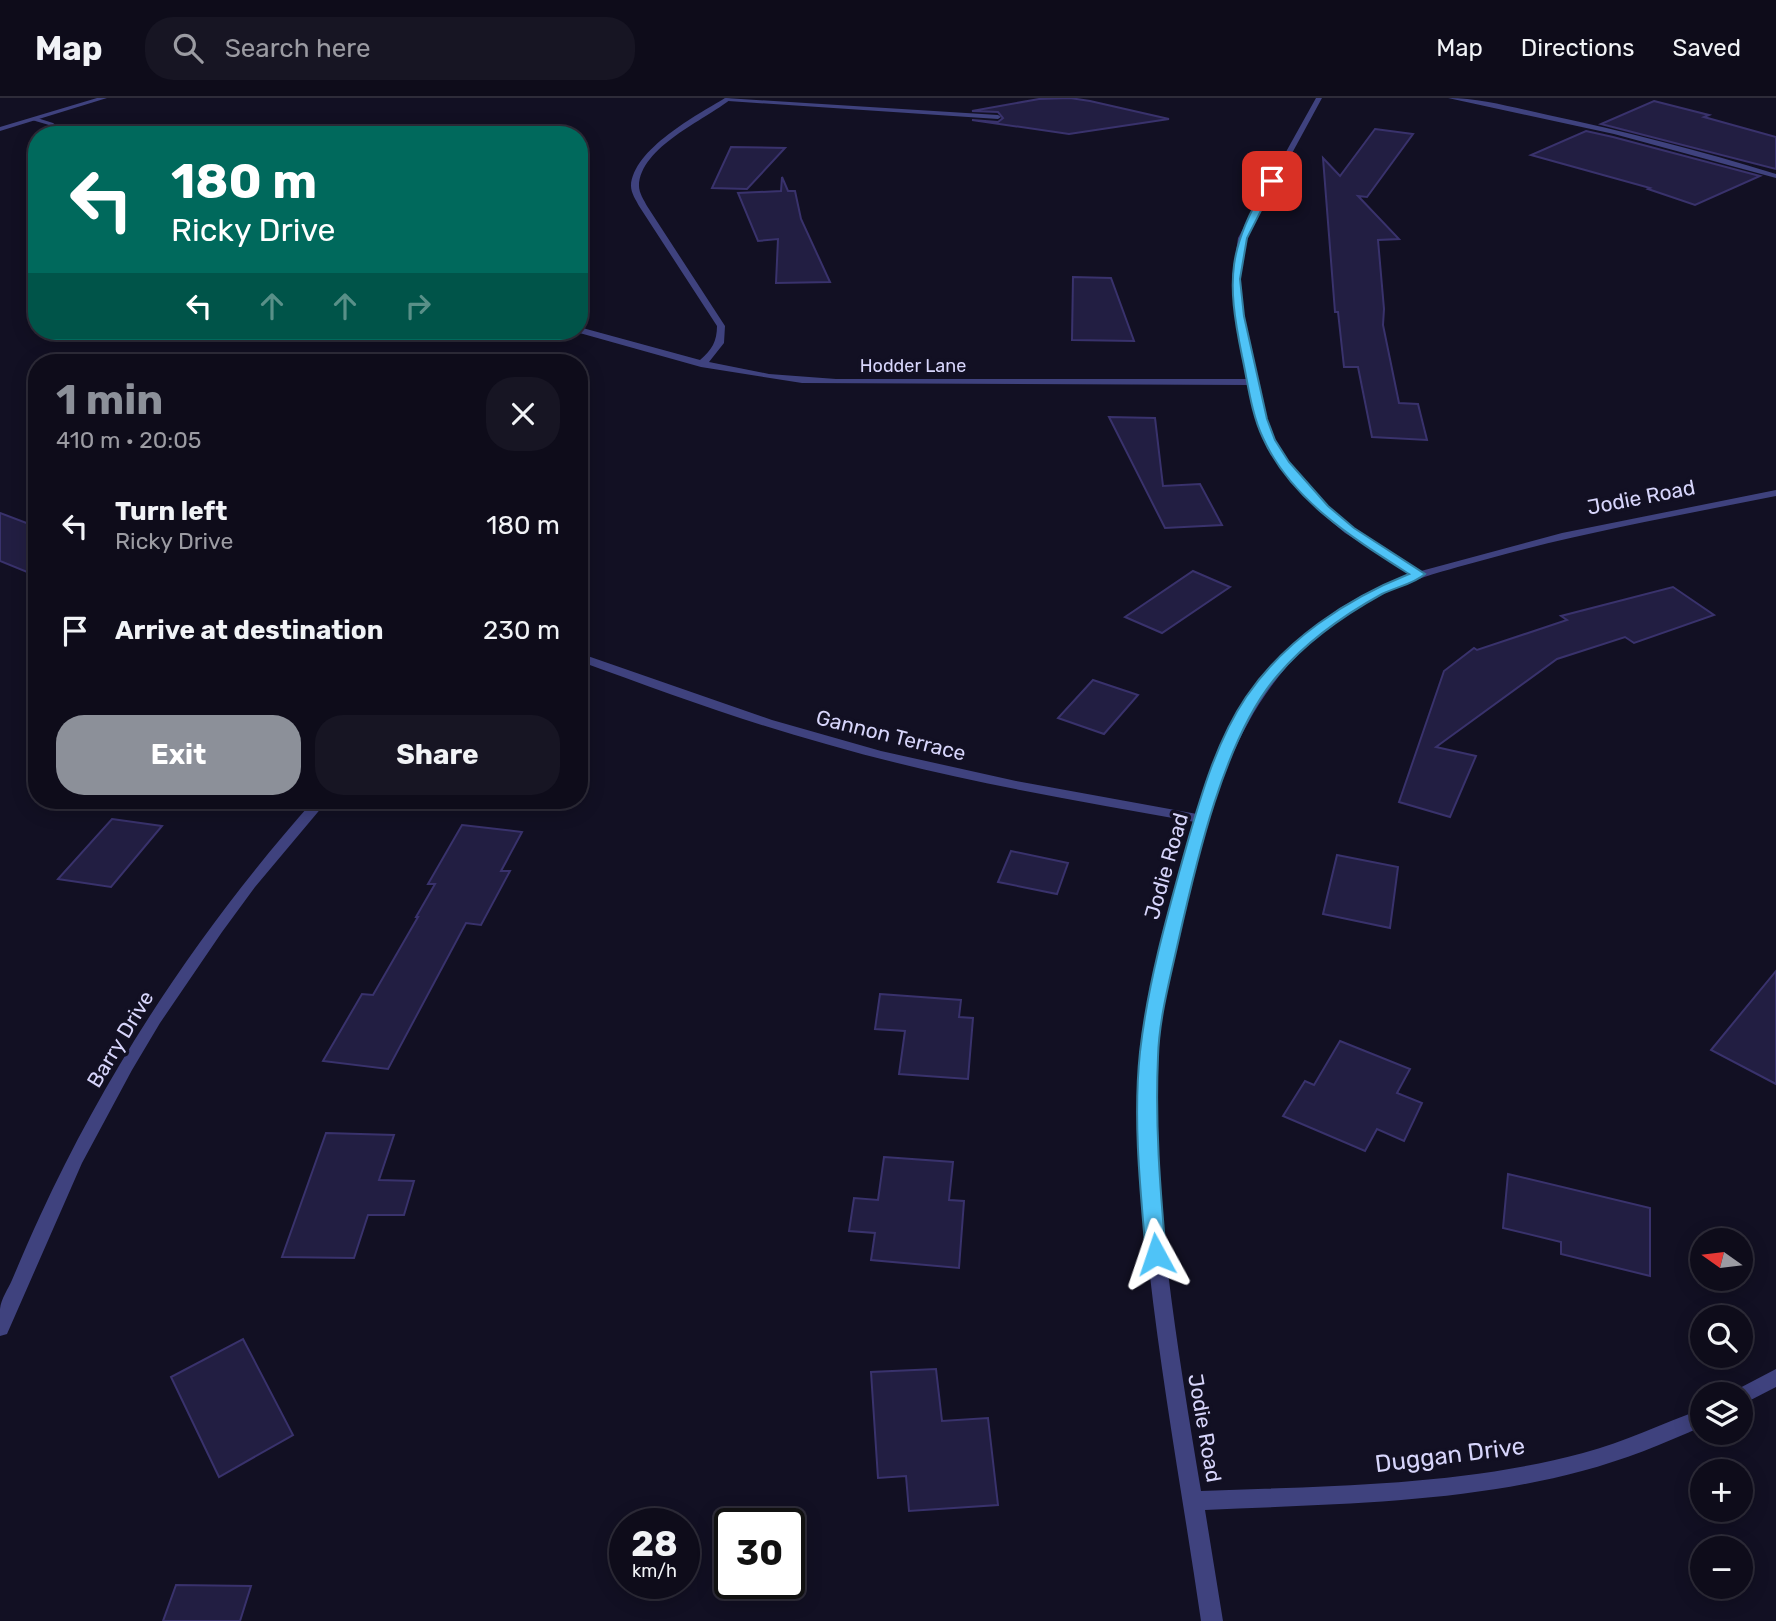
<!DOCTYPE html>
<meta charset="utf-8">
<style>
body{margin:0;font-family:Rubik,sans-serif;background:#171523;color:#f1f3f6;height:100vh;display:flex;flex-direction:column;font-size:26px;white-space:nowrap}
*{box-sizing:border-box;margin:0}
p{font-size:23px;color:#9b9ba2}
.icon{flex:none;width:38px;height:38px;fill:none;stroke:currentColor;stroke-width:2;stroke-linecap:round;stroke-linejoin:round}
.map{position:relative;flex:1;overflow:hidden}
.drawer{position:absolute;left:28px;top:256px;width:560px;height:455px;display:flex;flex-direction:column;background:#0e0c1a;border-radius:28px;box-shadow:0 4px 18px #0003,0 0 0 2px #2e2c39}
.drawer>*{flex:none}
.top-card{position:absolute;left:28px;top:28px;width:560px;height:214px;border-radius:28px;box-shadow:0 4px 18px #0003,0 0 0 2px #2e2c39;background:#00695c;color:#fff;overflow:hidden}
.needle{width:46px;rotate:284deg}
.buttons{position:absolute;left:1690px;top:1130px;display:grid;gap:14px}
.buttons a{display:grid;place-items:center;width:63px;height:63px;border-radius:50%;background:#0e0c1a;box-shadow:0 4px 18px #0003,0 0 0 2px #2e2c39;font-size:35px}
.speed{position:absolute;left:609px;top:1410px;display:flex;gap:14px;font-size:35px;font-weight:700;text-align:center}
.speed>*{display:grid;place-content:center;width:91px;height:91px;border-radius:50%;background:#0e0c1a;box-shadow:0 4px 18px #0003,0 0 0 2px #2e2c39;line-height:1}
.speed small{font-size:18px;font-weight:400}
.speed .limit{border:4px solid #111;border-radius:10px;background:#fff;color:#111}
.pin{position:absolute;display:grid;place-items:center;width:60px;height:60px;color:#fff;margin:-30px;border-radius:14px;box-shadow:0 4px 10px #0006}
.me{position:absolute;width:77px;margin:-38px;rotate:355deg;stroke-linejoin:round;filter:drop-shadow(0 0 5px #0008)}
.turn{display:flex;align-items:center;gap:24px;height:147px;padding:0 28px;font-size:32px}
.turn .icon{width:91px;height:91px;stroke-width:2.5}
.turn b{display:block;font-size:49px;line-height:60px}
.lanes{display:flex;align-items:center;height:66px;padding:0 28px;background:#0003;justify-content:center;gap:35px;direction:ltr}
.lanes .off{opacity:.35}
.round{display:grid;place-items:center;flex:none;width:74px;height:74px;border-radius:28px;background:#171523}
.overview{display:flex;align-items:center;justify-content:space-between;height:119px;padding:0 28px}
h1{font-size:42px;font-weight:700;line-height:52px;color:#8c9099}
.cta{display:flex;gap:14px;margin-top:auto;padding:14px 28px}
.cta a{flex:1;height:80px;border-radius:28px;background:#8c9099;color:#fff;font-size:28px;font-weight:700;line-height:80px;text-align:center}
.cta a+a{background:#171523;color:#f1f3f6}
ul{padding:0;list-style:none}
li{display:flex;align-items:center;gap:21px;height:105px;padding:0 28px}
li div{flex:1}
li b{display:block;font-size:26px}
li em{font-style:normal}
header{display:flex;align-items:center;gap:42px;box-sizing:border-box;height:98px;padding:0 35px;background:#0e0c1a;border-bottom:2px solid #2e2c39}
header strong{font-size:33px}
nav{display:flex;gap:38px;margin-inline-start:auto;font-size:24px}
.search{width:490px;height:63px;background:#171523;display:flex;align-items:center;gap:18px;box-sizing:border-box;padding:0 24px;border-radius:28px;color:#9b9ba2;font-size:26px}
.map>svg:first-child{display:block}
.building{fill:#221e42;stroke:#39326c;stroke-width:2}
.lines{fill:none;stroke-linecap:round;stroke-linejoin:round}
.service{fill:#3f427e;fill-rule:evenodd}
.minor{fill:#3f427e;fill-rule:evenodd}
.tertiary{fill:#3f427e;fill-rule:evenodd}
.route{fill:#4fc3f7;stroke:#337fa1;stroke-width:2}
.labels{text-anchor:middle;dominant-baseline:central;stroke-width:7;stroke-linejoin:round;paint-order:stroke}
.far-street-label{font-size:18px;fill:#d7d5fb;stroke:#121023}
.street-label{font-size:21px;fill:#d7d5fb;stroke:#121023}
.near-street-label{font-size:24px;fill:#d7d5fb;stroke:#121023}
</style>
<header>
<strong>Map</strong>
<div class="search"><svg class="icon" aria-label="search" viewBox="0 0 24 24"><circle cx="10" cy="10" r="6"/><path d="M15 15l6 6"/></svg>Search here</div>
<nav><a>Map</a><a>Directions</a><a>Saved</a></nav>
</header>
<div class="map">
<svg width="1776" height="1523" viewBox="0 0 1776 1523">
<rect width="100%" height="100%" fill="#121023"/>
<g class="building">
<path d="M 1070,0 L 1090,3 L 1169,21 L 1069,36 L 972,22 L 998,24 L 1003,20 L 998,14 L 972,13 L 1039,1 Z"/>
<path d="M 1654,3 L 1709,17 L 1704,19 L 1776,39 L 1776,71 L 1601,26 Z"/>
<path d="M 1375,31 L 1413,36 L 1367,99 L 1358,98 L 1399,141 L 1378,142 L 1384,211 L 1383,227 L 1399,305 L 1418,306 L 1427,342 L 1372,339 L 1358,269 L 1344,269 L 1338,214 L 1335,214 L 1323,60 L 1340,78 Z"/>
<path d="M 1586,33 L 1613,39 L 1760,78 L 1695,107 L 1648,91 L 1650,90 L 1531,57 Z"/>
<path d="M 731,49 L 785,50 L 747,91 L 712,90 Z"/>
<path d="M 782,79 L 788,93 L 795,93 L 801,121 L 830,184 L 776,185 L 778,141 L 758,143 L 738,95 L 781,93 Z"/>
<path d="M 1073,179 L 1111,180 L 1134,243 L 1072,242 Z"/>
<path d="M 1109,319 L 1155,320 L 1163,388 L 1200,386 L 1222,427 L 1165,430 Z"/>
<path d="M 0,415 L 37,429 L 37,478 L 0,463 Z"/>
<path d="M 1193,473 L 1230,489 L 1162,535 L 1125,519 Z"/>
<path d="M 1673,489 L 1714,517 L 1634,545 L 1625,539 L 1557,561 L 1436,649 L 1476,658 L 1450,719 L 1399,704 L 1444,573 L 1474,550 L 1477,552 L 1567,522 L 1561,518 Z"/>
<path d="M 1093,582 L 1138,597 L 1104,636 L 1058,620 Z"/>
<path d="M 112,721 L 162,728 L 111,789 L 58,781 Z"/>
<path d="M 462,727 L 522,734 L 501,773 L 510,773 L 481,827 L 466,825 L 388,971 L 323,963 L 362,896 L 373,897 L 418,819 L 416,819 L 435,786 L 428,786 Z"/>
<path d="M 1011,753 L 1068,765 L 1057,796 L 998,784 Z"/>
<path d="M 1337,757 L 1398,769 L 1390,830 L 1323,816 Z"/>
<path d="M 1776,873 L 1776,986 L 1711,952 Z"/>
<path d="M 880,896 L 961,902 L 959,919 L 973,920 L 968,981 L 899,976 L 905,933 L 875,931 Z"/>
<path d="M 1340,943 L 1410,971 L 1397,995 L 1422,1005 L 1404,1043 L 1377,1031 L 1365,1053 L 1283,1018 L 1305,983 L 1314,987 Z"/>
<path d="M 326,1035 L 394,1037 L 379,1082 L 414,1083 L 404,1117 L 368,1117 L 354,1160 L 282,1159 Z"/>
<path d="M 884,1059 L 953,1064 L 949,1102 L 964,1103 L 959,1170 L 871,1162 L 875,1135 L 849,1133 L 854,1100 L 878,1102 Z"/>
<path d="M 1508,1076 L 1650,1110 L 1650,1178 L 1561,1156 L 1561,1144 L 1503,1130 Z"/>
<path d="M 243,1241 L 293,1337 L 219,1379 L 171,1279 Z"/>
<path d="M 936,1271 L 942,1323 L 988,1320 L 998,1407 L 909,1413 L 906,1378 L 878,1380 L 871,1274 Z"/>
<path d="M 176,1487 L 251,1488 L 240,1523 L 163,1523 Z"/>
</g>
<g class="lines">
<path class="service" d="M 725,0 L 998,17 L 1001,19 L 998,21 L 728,3 Z"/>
<g class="minor">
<path d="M 725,0 L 731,1 C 705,22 640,49 639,88 C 639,95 644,102 647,108 L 725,228 L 724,245 L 709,264 L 769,276 L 836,281 L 1248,281 L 1235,218 L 1232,181 L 1238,140 L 1316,0 L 1322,0 L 1246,140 L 1240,181 L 1243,218 L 1266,321 L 1274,342 L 1288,364 L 1327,409 L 1353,431 L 1421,473 L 1562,435 L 1776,392 L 1776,398 C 1681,417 1585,434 1491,460 C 1447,472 1401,483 1361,507 C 1264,565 1227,652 1199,755 C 1182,820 1164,885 1157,952 C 1151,1014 1157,1077 1164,1139 C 1173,1224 1187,1309 1201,1393 C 1328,1388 1460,1388 1583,1355 C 1625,1344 1662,1325 1703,1311 L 1703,1328 C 1663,1346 1624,1362 1582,1373 C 1460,1406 1330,1406 1205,1412 L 1223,1523 L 1201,1523 C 1183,1399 1160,1276 1147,1151 C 1141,1086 1135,1021 1141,956 C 1148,877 1171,799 1195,724 C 1071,702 947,681 826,646 C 742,623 661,593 579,563 L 579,555 L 772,622 L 881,653 L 1016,683 L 1197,716 C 1232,601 1295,517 1411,476 L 1345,435 L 1319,413 L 1280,368 L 1264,342 L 1256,321 L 1249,287 L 802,285 L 701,269 L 576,234 L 579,233 L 579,229 L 700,262 C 712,252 717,243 717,228 L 639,108 C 636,102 631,95 631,88 C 633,51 697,17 725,0 Z"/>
<path d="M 1448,0 C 1481,0 1515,10 1548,17 C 1625,33 1701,53 1776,76 L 1776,80 L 1614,36 Z"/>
<path d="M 34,19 L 53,25 L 69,37 L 61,37 L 49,27 L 32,22 Z"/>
<path d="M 314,702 L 328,702 L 255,789 L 222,834 L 160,925 L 132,972 L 82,1065 L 7,1236 L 0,1238 C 0,1229 0,1220 0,1211 C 1,1201 8,1191 12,1182 C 21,1161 30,1139 40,1118 C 110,966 203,827 314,702 Z"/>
<path d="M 1776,1271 L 1776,1289 L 1741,1307 L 1741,1297 L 1732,1297 L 1734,1293 Z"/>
</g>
<path class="tertiary" d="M 97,0 L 107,0 L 0,33 L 0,29 Z"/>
</g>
<path class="route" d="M 1269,81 L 1276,83 L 1247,140 L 1240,181 L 1244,218 L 1267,321 L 1275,342 L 1289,364 L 1328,408 L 1354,430 L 1425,476 C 1414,486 1396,489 1382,496 C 1344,517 1306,544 1278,577 C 1224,638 1195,769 1177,849 C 1169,885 1159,922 1158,959 C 1155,1025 1160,1090 1166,1156 L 1163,1161 L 1156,1164 L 1149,1161 L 1146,1156 C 1140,1089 1133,1020 1140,954 C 1148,883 1168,814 1187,746 C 1201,697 1217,642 1246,599 C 1285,542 1346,501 1409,476 C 1354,441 1291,402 1263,340 C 1251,315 1248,285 1242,258 C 1226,179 1228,151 1269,81 Z"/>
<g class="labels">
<g class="far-street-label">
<text x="913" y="268">Hodder Lane</text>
</g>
<g class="street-label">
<text transform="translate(1641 399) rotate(-11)">Jodie Road</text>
<text transform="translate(891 637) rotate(14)">Gannon Terrace</text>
<text transform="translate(1166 768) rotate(-74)">Jodie Road</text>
<text transform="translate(120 941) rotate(-59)">Barry Drive</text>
<text transform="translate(1205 1330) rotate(80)">Jodie Road</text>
</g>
<g class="near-street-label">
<text transform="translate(1450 1357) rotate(-7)">Duggan Drive</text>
</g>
</g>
</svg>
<div class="buttons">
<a><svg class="needle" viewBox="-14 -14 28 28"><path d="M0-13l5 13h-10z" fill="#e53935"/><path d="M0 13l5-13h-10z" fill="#9b9ba2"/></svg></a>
<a><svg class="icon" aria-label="search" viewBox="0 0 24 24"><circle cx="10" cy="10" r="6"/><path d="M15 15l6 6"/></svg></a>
<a><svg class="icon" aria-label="layers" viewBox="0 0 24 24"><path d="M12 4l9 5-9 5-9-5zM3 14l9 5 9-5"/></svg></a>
<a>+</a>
<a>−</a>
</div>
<div class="speed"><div>28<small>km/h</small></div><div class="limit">30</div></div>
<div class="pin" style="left:1272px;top:83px;background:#d93025"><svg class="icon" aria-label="arrive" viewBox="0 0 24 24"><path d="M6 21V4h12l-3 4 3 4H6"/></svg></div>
<svg class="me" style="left:1156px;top:1156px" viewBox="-20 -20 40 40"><path d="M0-17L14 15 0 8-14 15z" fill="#4fc3f7" stroke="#fff" stroke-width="4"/></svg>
<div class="top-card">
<div class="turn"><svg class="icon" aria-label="left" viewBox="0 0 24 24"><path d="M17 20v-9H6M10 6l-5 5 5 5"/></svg><div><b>180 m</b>Ricky Drive</div></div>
<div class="lanes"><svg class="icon" aria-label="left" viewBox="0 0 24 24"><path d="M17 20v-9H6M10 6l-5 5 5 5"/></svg><svg class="icon off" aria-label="ahead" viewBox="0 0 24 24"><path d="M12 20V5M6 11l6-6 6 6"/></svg><svg class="icon off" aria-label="ahead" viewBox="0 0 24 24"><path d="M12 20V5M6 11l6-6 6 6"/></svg><svg class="icon off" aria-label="right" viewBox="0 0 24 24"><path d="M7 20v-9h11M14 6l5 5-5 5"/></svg></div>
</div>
<section class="drawer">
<div class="overview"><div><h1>1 min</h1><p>410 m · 20:05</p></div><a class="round"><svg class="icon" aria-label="close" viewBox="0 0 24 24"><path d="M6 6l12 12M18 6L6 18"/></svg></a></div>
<ul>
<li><svg class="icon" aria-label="left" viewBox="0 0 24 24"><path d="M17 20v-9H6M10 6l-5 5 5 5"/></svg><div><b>Turn left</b><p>Ricky Drive</p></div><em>180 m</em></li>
<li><svg class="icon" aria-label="arrive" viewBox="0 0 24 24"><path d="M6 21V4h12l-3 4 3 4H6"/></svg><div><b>Arrive at destination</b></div><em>230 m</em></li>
</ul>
<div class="cta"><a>Exit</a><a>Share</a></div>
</section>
</div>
